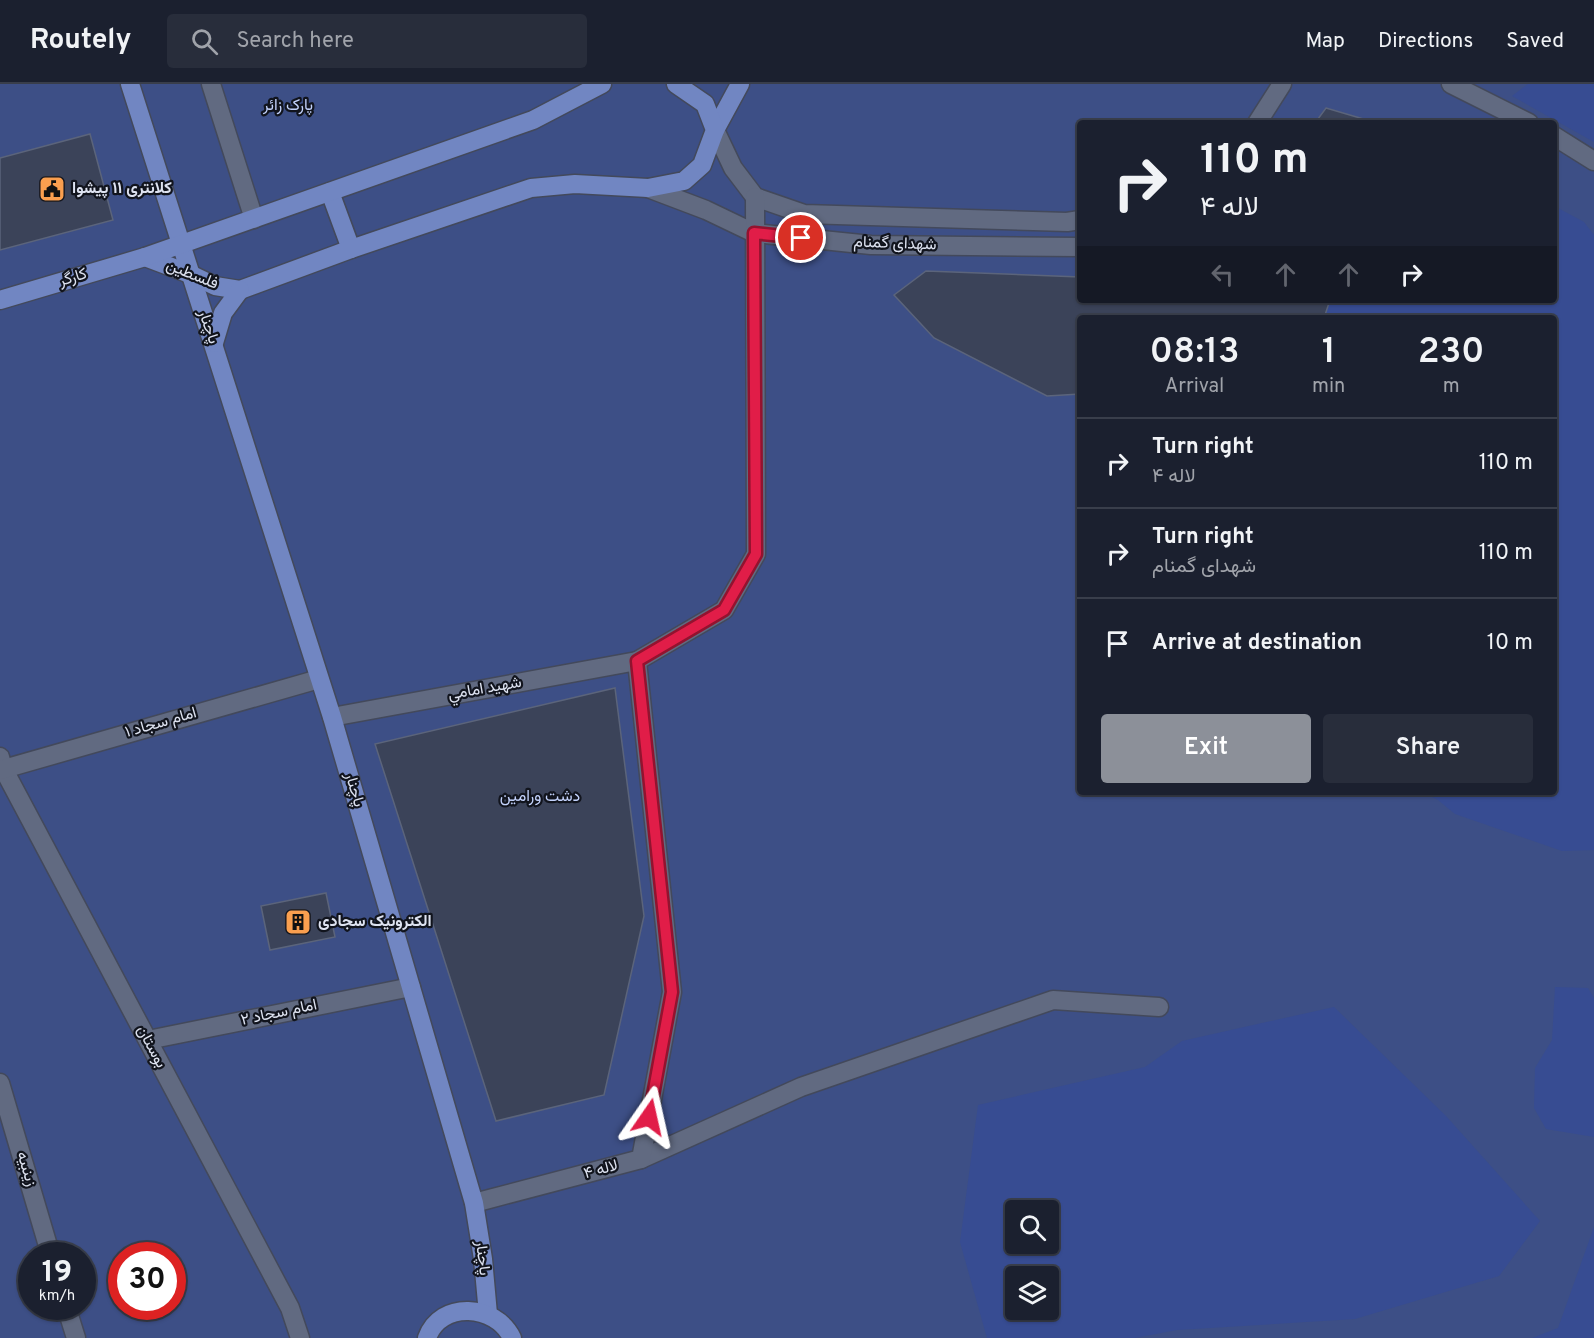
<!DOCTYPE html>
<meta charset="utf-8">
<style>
body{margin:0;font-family:Overpass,Vazirmatn,sans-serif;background:#282d3b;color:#f1f3f6;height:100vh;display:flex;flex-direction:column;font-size:22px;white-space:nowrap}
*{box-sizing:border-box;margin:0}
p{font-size:20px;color:#a0a3aa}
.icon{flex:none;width:33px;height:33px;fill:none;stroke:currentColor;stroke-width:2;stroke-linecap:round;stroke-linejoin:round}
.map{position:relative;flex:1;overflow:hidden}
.panel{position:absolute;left:1077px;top:231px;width:480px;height:480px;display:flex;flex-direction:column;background:#1b202f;border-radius:6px;box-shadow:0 2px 4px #0004,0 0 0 2px #393e4b}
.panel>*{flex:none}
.hud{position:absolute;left:1077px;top:36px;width:480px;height:183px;border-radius:6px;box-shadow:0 2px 4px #0004,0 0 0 2px #393e4b;background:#1b202f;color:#f1f3f6;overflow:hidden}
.buttons{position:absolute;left:1005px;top:1116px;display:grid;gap:12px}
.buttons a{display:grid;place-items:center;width:54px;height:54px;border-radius:6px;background:#1b202f;box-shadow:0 2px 4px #0004,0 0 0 2px #393e4b;font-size:30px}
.speed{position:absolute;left:18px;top:1158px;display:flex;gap:12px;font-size:30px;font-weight:700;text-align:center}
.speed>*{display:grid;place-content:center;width:78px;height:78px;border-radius:50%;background:#1b202f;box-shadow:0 2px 4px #0004,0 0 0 2px #393e4b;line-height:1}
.speed small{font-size:15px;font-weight:400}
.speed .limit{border:9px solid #d22;background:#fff;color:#111}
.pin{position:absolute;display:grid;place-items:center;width:51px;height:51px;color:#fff;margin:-26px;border:3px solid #fff;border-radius:50%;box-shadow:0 2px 6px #0007}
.me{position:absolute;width:66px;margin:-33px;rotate:11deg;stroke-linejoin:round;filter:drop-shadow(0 0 4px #0008)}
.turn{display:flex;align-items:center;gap:21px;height:126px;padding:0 24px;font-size:27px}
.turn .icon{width:78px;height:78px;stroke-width:2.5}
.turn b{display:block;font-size:42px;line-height:51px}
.lanes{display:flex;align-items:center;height:57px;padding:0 24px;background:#0003;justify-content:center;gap:30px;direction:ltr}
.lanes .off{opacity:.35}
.eta{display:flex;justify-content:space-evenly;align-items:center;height:102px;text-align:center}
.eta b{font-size:36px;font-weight:600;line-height:42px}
.action{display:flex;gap:12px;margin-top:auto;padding:12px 24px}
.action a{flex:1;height:69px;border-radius:6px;background:#8c9099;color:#fff;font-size:24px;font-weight:600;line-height:69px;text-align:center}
.action a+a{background:#282d3b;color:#f1f3f6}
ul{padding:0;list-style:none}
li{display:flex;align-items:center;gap:18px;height:90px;padding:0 24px;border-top:2px solid #393e4b}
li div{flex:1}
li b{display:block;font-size:22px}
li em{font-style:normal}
header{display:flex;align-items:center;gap:36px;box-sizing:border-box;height:84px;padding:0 30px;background:#1b202f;border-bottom:2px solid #393e4b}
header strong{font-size:28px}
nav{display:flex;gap:33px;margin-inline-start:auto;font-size:21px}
.search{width:420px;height:54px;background:#282d3b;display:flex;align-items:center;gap:15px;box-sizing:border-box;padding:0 21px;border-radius:6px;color:#a0a3aa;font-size:22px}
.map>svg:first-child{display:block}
.green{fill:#3d4f86;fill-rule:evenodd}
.forest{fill:#374c92;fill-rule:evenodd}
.building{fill:#3b4359;stroke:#5b647b;stroke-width:1.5}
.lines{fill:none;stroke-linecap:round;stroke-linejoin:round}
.minor-casing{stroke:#43495b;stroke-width:21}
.major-casing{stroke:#43495b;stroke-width:21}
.minor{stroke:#616a81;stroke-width:18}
.major{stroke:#7186c2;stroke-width:18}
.route-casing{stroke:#92132f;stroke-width:15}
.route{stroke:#e11d48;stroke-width:10}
.labels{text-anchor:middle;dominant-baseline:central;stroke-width:4.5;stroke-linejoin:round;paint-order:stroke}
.park-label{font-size:16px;fill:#c3d2fb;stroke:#11141d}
.poi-label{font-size:16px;font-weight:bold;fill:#dee3f1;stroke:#11141d;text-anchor:start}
.street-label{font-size:16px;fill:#dee3f1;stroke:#11141d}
</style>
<header>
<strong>Routely</strong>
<div class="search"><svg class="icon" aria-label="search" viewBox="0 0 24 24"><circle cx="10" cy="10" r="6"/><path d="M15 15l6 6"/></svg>Search here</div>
<nav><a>Map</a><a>Directions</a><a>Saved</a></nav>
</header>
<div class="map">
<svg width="1594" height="1254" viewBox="0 0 1594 1254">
<rect width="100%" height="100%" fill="#242b3f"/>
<path class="green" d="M 0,0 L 1594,0 L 1594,1254 L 0,1254 ZM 1080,39 L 1554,39 L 1554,216 L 1080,216 ZM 1080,234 L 1554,234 L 1554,708 L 1080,708 ZM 1016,1126 L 1048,1126 L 1048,1160 L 1016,1160 ZM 32,1172 L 82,1172 L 82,1222 L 32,1222 ZM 122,1172 L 172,1172 L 172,1222 L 122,1222 ZM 1016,1192 L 1048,1192 L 1048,1226 L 1016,1226 Z"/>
<g class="forest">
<path d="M 1528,0 L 1594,0 L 1594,58 L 1512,12 Z"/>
<path d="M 1554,122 L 1584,138 L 1594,151 L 1594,766 L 1562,767 L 1455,730 L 1438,716 L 1423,708 L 1554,708 L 1554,234 L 1324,234 L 1330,216 L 1554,216 Z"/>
<path d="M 1555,903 L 1588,904 L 1594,914 L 1594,1053 L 1546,1045 L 1534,1024 L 1535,984 L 1552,956 Z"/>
<path d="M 1334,923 L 1446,1032 L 1540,1137 L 1499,1192 L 1355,1235 L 1177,1246 L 1135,1254 L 987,1254 L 960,1158 L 978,1021 L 1145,983 L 1182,957 ZM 1048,1126 L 1048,1160 L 1016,1160 L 1016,1126 ZM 1048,1192 L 1048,1226 L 1016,1226 L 1016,1192 Z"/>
<path d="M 1594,1143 L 1594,1254 L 1532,1254 L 1558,1244 Z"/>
</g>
<g class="building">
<path d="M 1326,24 L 1377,39 L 1315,39 Z"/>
<path d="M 90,50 L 113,136 L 0,166 L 0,74 Z"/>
<path d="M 926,187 L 1080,193 L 1080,216 L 1330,216 L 1324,234 L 1080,234 L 1080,310 L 1047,312 L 934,254 L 894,211 Z"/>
<path d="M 615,604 L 644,832 L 604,1011 L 496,1037 L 375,660 Z"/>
<path d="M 326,809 L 335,853 L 270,866 L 261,822 Z"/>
</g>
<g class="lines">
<g class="minor-casing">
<g id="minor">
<path d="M 211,0 L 254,135"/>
<path d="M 1451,0 L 1529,39"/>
<path d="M 1257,39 L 1282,0"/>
<path d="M 715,46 L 733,84 L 755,113 L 804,130 L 1067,138 L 1080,136"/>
<path d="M 1554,52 L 1594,77"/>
<path d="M 648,104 L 706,126 L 754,149 L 871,161 L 1080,163"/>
<path d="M 332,633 L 637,577"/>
<path d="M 0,673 L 3,684 L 290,1224 L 300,1254"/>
<path d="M 0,686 L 319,595"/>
<path d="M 148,956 L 411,903"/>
<path d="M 0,999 L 51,1172"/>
<path d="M 641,1075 L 801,1003 L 1053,916 L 1159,923"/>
<path d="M 474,1119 L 641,1075 L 672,908 L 637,577 L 724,526 L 756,470 L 755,113"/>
<path d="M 66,1222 L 76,1254"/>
</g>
</g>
<g class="major-casing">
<g id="major">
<path d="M 130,0 L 332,633 L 474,1119 L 483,1175 L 488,1230"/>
<path d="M 715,46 L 740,0"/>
<path d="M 330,108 L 351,165"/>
<path d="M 145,173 L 190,190 L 215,202 L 240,206 L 351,165 L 531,104 L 575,100 L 648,104 L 684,97 L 702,81 L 715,46 L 705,20 L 676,0"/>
<path d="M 0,216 L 145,173 L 533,36 L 602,0"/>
<path d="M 214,259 L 223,229 L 240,206"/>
<path d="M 427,1254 C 440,1216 496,1220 512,1254"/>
</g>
</g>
<use href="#minor" class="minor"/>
<use href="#major" class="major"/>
</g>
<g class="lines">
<g class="route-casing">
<path id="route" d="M 649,1033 L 672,908 L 637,577 L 724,526 L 756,470 L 754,149 L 801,154"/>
</g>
<use href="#route" class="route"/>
</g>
<defs>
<g id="civic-square" transform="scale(1.35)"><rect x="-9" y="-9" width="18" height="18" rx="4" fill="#fa9f4f" stroke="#11141d"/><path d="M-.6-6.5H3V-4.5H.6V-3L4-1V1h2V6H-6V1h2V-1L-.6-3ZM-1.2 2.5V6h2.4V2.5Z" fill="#111"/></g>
<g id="building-square" transform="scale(1.35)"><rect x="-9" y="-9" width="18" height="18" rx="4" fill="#fa9f4f" stroke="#11141d"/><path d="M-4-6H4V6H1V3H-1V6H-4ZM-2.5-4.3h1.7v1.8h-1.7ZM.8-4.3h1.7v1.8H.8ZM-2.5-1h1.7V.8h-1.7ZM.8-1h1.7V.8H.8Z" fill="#111"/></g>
</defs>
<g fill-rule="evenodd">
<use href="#civic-square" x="52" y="105"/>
<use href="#building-square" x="298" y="838"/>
</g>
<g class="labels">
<g class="park-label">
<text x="288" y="22">پارک زائر</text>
<text x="540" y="713">دشت ورامین</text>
</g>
<g class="poi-label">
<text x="72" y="105">کلانتری ۱۱ پیشوا</text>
<text x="318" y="838">الکترونیک سجادی</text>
</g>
<g class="street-label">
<text transform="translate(895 160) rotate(2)">شهدای گمنام</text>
<text transform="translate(192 191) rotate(22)">فلسطین</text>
<text transform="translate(73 194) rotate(-17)">کارگر</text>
<text transform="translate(208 243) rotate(71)">پاچنار</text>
<text transform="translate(485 605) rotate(-10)">شهيد امامي</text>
<text transform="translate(161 639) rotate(-16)">امام سجاد ۱</text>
<text transform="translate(354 706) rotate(74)">پاچنار</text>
<text transform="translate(279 929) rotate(-12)">امام سجاد ۲</text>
<text transform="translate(151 963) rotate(62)">بوستان</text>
<text transform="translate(26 1085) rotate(73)">زينبيه</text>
<text transform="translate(601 1086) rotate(-15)">لاله ۴</text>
<text transform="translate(482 1174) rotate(83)">پاچنار</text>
</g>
</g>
</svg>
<div class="buttons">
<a><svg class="icon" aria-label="search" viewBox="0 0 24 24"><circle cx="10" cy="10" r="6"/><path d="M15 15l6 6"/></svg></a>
<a><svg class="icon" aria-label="layers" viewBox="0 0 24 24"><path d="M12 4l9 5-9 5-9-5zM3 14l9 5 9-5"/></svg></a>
</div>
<div class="speed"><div>19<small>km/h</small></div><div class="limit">30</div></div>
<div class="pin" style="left:801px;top:154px;background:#d93025"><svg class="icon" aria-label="arrive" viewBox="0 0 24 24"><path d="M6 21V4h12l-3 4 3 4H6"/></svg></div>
<svg class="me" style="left:649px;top:1033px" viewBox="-20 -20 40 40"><path d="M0-17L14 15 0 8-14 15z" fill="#e11d48" stroke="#fff" stroke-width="4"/></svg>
<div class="hud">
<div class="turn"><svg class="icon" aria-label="right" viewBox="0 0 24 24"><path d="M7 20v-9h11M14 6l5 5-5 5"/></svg><div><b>110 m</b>لاله ۴</div></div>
<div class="lanes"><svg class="icon off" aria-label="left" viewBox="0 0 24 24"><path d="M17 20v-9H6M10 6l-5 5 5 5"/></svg><svg class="icon off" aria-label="ahead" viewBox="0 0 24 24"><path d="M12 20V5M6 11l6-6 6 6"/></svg><svg class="icon off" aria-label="ahead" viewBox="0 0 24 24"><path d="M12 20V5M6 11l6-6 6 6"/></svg><svg class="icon" aria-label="right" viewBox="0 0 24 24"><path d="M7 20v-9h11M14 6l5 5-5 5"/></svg></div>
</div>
<section class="panel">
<div class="eta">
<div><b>08:13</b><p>Arrival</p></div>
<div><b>1</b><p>min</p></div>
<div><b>230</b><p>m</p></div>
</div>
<ul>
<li><svg class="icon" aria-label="right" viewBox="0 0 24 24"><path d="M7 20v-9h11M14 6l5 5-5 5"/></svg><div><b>Turn right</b><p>لاله ۴</p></div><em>110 m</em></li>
<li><svg class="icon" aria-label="right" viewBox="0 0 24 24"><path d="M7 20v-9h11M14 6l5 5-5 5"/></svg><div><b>Turn right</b><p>شهدای گمنام</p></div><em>110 m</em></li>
<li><svg class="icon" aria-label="arrive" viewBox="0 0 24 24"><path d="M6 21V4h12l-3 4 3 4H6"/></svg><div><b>Arrive at destination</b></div><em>10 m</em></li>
</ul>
<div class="action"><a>Exit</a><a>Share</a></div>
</section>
</div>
